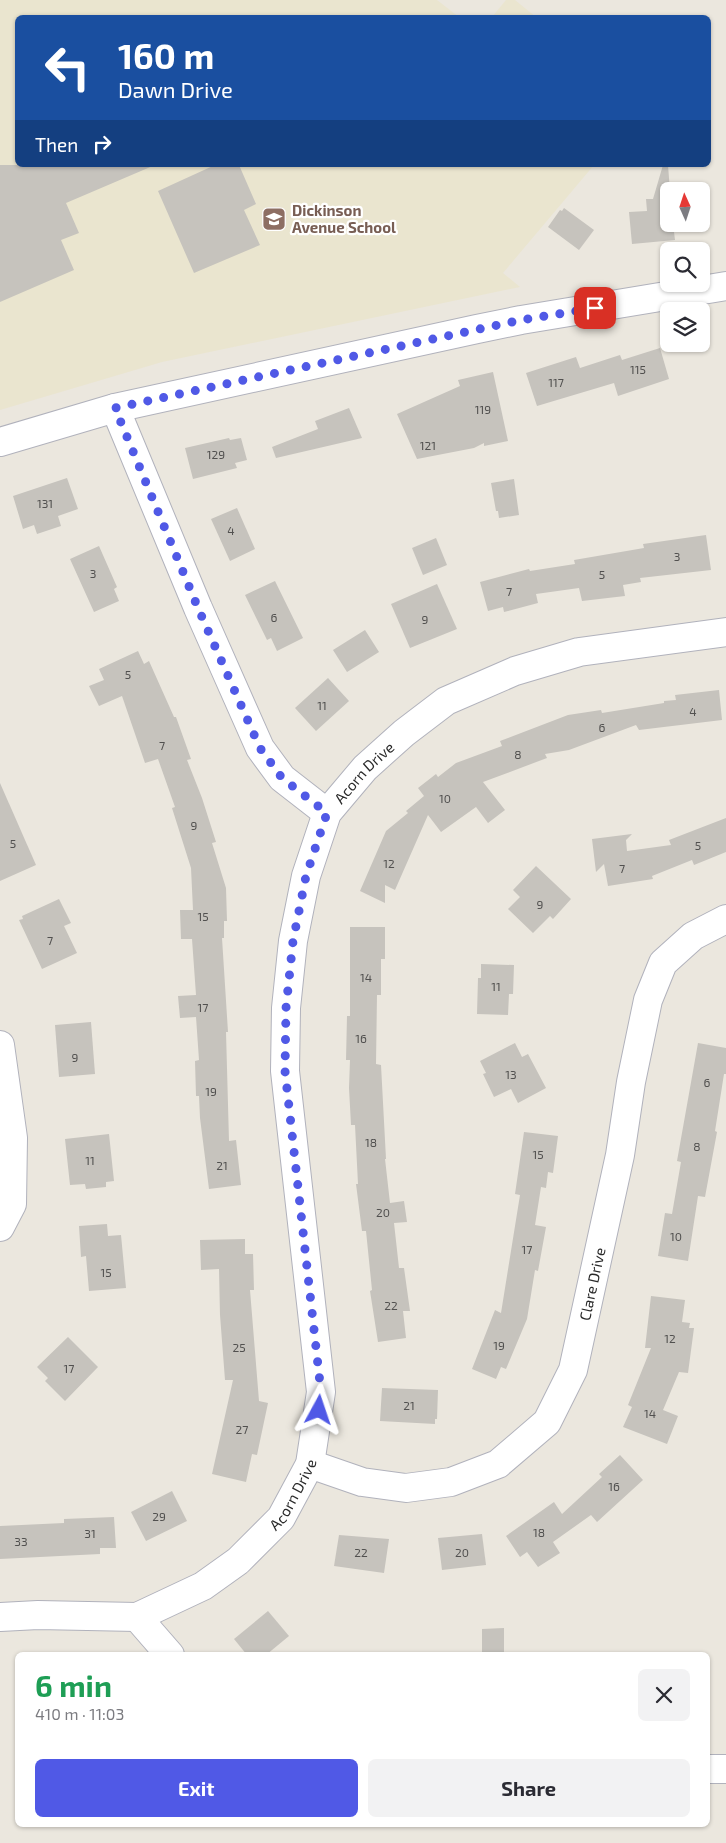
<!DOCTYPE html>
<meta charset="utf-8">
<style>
body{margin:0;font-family:"Exo 2",sans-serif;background:#f2f2f3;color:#2b2b33;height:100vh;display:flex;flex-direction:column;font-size:19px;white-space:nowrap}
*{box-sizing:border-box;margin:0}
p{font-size:16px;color:#7c7c81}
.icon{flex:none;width:28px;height:28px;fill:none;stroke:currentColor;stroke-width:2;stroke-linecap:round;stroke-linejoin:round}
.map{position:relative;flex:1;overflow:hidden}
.details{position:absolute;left:15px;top:1652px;width:695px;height:175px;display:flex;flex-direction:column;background:#fff;border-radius:8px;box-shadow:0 1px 4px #0004}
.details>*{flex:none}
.top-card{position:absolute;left:15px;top:15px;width:696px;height:152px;border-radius:8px;box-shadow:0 1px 4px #0004;background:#1a4fa0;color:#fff;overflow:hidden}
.needle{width:32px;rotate:357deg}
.fabs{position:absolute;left:660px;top:182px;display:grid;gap:10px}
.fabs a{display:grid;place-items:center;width:50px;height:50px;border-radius:8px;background:#fff;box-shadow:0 1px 4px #0004;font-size:25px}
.pin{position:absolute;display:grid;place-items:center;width:42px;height:42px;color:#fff;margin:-21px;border-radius:10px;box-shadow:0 2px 8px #0006}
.me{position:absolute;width:55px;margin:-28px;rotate:5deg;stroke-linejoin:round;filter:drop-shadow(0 0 4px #0008)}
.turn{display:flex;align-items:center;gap:18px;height:105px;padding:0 20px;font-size:22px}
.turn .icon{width:65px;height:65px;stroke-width:2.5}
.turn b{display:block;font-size:35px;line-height:42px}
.then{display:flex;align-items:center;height:48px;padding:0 20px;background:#0003;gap:10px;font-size:19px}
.round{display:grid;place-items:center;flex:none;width:52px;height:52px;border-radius:8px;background:#f2f2f3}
.headline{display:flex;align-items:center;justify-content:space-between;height:85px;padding:0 20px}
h1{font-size:30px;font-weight:700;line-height:38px;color:#1e9e55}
.cta{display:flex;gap:10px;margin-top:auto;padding:10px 20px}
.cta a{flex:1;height:58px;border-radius:8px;background:#5059e6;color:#fff;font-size:20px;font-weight:700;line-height:58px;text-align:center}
.cta a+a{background:#f2f2f3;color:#2b2b33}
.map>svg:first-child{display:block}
.education{fill:#eae5cf}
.building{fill:#c6c3bd}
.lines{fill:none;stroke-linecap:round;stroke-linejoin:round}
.minor-casing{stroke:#b1b2bc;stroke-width:30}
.minor{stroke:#fff;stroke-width:28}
.route{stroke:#5059e6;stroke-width:9;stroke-dasharray:0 16.2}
.labels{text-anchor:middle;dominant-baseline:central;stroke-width:4.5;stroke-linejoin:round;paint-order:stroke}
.number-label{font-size:12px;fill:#51504f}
.education-label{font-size:15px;font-weight:bold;fill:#785e54;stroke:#fff;text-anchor:start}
.street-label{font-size:15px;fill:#2a2a2a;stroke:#fff}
</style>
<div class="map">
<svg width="726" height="1843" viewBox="0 0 726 1843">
<rect width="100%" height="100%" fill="#ebe7de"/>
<g class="education">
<path d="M 0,0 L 437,0 L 459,17 L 18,18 L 18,165 L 594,165 L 503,273 L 520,287 L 162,362 L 0,410 Z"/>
<path d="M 506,0 L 515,0 L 536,17 L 492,17 Z"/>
</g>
<g class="building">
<path d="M 0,165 L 155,165 L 66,203 L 79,233 L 61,240 L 74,270 L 0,302 Z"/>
<path d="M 215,165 L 239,165 L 256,204 L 244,210 L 260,245 L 194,273 L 158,191 Z"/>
<path d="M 663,165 L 668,165 L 670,191 L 669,191 L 669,224 L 673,224 L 675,240 L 632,244 L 629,212 L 647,211 L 646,199 L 653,199 Z"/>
<path d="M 564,208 L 594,230 L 579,250 L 548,227 L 560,210 L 562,211 Z"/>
<path d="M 660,348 L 669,379 L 618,396 L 614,383 L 537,406 L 526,373 L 576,357 L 580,368 L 620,355 L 622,360 Z"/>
<path d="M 493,372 L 508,441 L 484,446 L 484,443 L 474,448 L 417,459 L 397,414 L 460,386 L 458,380 Z"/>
<path d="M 349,408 L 362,438 L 276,458 L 272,447 L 318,429 L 315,421 Z"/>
<path d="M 229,438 L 230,440 L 241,438 L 247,460 L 235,463 L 237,468 L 193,479 L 185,448 Z"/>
<path d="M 67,478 L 78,509 L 58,516 L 61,526 L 37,534 L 34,525 L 23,529 L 13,496 Z"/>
<path d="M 514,479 L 519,515 L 499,518 L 498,511 L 496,511 L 491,483 Z"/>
<path d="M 237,508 L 255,549 L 230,561 L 211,519 Z"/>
<path d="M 706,535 L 711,570 L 640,578 L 641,582 L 623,585 L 625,596 L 582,601 L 579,588 L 536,594 L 538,603 L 504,612 L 503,607 L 488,611 L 480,582 L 529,569 L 530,571 L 575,564 L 574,560 L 644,548 L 643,544 Z"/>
<path d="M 436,538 L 447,565 L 423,575 L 412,548 Z"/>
<path d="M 99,546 L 117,587 L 114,589 L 119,601 L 94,612 L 70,559 Z"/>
<path d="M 275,581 L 303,638 L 277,651 L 271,638 L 267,640 L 245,595 Z"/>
<path d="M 437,584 L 457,629 L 410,648 L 391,604 Z"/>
<path d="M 365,630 L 379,652 L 347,672 L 333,650 Z"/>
<path d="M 138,651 L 144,664 L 149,661 L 174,717 L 176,717 L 191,759 L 187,760 L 202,798 L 216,842 L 212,843 L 226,888 L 227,921 L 224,921 L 224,938 L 222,938 L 228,1032 L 226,1032 L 229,1141 L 236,1140 L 241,1185 L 209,1189 L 200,1118 L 199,1096 L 196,1096 L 195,1061 L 199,1060 L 196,1017 L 180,1018 L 178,996 L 196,995 L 192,939 L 181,939 L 180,910 L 193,910 L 191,868 L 172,808 L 175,807 L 158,759 L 145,763 L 122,696 L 99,706 L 89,686 L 104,680 L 99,669 Z"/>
<path d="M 328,678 L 349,701 L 316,731 L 295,708 Z"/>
<path d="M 719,690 L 722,720 L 639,730 L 636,725 L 569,750 L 545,754 L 547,758 L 483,782 L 505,810 L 488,823 L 476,807 L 441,832 L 428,815 L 395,890 L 385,885 L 385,903 L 360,891 L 386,831 L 408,813 L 406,811 L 424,796 L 418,788 L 436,774 L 438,777 L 456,763 L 502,746 L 500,741 L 568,715 L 601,710 L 602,713 L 664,703 L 664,701 L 676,700 L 675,695 Z"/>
<path d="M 0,783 L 36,865 L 0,881 Z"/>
<path d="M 726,818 L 726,852 L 694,865 L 692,860 L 652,876 L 653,879 L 608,886 L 604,864 L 596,872 L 592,839 L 632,834 L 626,840 L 627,851 L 671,845 L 669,840 Z"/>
<path d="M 536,866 L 571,899 L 553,919 L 550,916 L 533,933 L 508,909 L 520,897 L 513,890 Z"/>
<path d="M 59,899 L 71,923 L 64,926 L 77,953 L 42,969 L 19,920 L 23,919 L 22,916 Z"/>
<path d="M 350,927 L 385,927 L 385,959 L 381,959 L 381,995 L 377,995 L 376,1064 L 381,1065 L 386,1159 L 385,1159 L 390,1203 L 404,1201 L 407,1222 L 394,1223 L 399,1268 L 404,1268 L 410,1311 L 403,1311 L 406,1338 L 378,1342 L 370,1291 L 372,1290 L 366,1231 L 362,1231 L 356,1184 L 358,1184 L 355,1125 L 351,1125 L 349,1088 L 350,1060 L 346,1060 L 347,1016 L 350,1016 Z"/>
<path d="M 481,964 L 514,965 L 513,994 L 509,994 L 508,1015 L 477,1014 L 478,978 L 481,978 Z"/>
<path d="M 91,1022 L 95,1074 L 59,1077 L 55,1025 Z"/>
<path d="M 515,1043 L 522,1057 L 528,1054 L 546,1088 L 518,1103 L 511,1089 L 494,1097 L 483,1074 L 486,1073 L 480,1061 Z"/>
<path d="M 698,1043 L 726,1048 L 726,1074 L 724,1074 L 715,1131 L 717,1132 L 705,1197 L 698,1196 L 688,1261 L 658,1256 L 665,1213 L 672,1214 L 681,1162 L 677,1161 Z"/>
<path d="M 524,1132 L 558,1136 L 553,1173 L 548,1172 L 546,1188 L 541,1187 L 535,1225 L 546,1227 L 538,1271 L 535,1270 L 527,1319 L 506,1369 L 501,1367 L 496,1379 L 472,1369 L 495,1310 L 501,1313 L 520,1195 L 515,1194 Z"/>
<path d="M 109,1134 L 114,1181 L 106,1182 L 106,1187 L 86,1189 L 85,1184 L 70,1185 L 65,1139 Z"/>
<path d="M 107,1224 L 108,1236 L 121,1235 L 126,1288 L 89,1291 L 86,1256 L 81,1257 L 79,1226 Z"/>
<path d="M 245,1239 L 245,1254 L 253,1254 L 254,1290 L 250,1290 L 259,1401 L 268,1403 L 257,1455 L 252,1454 L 246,1482 L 212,1474 L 233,1380 L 225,1380 L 220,1315 L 219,1269 L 201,1270 L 200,1240 Z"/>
<path d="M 651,1296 L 685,1300 L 682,1322 L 690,1323 L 689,1328 L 694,1328 L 688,1373 L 679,1372 L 663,1410 L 678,1416 L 667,1444 L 623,1427 L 632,1407 L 628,1405 L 651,1348 L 645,1348 Z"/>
<path d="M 68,1337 L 98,1367 L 65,1401 L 45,1381 L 48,1378 L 37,1367 Z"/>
<path d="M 382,1388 L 438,1390 L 437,1419 L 435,1419 L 435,1424 L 380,1421 Z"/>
<path d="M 620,1455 L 643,1480 L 597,1522 L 591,1515 L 553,1542 L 560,1553 L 538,1567 L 527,1552 L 520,1557 L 506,1536 L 554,1502 L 562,1514 L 602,1477 L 599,1474 Z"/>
<path d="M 172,1491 L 187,1521 L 146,1541 L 131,1512 Z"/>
<path d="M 114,1517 L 116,1548 L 100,1548 L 100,1554 L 0,1559 L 0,1526 L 64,1523 L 64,1519 Z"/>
<path d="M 482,1534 L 486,1565 L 442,1570 L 438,1538 Z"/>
<path d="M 339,1535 L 389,1539 L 384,1573 L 334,1566 Z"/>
<path d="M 268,1611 L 289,1636 L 266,1655 L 247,1655 L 234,1639 Z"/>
<path d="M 504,1628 L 504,1655 L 482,1655 L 482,1629 Z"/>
</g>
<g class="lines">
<g class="minor-casing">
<g id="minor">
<path d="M 115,408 L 198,608 L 260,748 L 282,778 L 327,813"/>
<path d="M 0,442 L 115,408 L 477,329 L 521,320 L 726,286"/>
<path d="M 0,1045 L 13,1138 L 12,1204 L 0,1227"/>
<path id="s1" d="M 310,1464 L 362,1482 L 406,1488 L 451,1482 L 498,1464 L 547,1422 L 573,1370 L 620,1155 L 631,1082 L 648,1000 L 663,963 L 693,936 L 726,919"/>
<path id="s2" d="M 0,1617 L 38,1615 L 137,1617 L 203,1586 L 238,1561 L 281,1518 L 310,1464 L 321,1392 L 285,1071 L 286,1008 L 293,941 L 306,876 L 327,813 L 365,768 L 404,733 L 446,701 L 515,671 L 579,652 L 726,632"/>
<path d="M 137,1617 L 170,1655"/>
<path d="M 708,1769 L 726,1769"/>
</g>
</g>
<use href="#minor" class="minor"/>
</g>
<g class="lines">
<path class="route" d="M 319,1410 L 321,1392 L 285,1071 L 286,1008 L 293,941 L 306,876 L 327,813 L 282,778 L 260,748 L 198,608 L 115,408 L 521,320 L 595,308"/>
</g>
<defs>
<g id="school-square" transform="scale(1.25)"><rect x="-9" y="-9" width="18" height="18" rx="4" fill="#8d6e63" stroke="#fff"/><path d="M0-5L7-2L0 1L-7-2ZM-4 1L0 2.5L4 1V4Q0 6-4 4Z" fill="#fff"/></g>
</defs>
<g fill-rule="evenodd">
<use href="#school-square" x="274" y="219"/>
</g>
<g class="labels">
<g class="number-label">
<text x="638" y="369">115</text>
<text x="556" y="382">117</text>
<text x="483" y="409">119</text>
<text x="428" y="445">121</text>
<text x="216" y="454">129</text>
<text x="45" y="503">131</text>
<text x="231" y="530">4</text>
<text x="677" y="556">3</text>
<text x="93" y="573">3</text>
<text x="602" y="574">5</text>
<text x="509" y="591">7</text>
<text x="274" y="617">6</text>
<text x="425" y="619">9</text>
<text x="128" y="674">5</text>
<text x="322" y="705">11</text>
<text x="693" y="711">4</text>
<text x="602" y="727">6</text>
<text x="162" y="745">7</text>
<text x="518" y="754">8</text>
<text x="445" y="798">10</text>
<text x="194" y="825">9</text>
<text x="13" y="843">5</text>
<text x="698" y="845">5</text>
<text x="389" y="863">12</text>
<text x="622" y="868">7</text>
<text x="540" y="904">9</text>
<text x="203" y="916">15</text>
<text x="50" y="940">7</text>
<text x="366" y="977">14</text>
<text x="496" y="986">11</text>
<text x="203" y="1007">17</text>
<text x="361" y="1038">16</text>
<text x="75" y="1057">9</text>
<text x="511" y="1074">13</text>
<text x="707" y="1082">6</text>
<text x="211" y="1091">19</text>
<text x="371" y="1142">18</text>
<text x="697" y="1146">8</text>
<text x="538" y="1154">15</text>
<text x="90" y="1160">11</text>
<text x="222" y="1165">21</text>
<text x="383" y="1212">20</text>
<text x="676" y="1236">10</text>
<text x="527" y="1249">17</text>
<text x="106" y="1272">15</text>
<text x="391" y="1305">22</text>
<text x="670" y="1338">12</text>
<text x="499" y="1345">19</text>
<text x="239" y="1347">25</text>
<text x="69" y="1368">17</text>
<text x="409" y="1405">21</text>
<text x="650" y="1413">14</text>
<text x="242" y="1429">27</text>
<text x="614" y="1486">16</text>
<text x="159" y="1516">29</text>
<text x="539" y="1532">18</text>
<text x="90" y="1533">31</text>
<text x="21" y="1541">33</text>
<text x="361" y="1552">22</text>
<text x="462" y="1552">20</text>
</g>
<g class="education-label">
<text x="292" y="210">Dickinson<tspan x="292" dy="17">Avenue School</tspan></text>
</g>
<g class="street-label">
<text stroke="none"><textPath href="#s2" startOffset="1089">Acorn Drive</textPath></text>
<text stroke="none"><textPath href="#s1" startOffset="406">Clare Drive</textPath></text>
<text stroke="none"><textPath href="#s2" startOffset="340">Acorn Drive</textPath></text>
</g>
</g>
</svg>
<div class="fabs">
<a><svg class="needle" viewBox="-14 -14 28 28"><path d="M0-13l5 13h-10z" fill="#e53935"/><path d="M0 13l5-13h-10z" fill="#7c7c81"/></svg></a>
<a><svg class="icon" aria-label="search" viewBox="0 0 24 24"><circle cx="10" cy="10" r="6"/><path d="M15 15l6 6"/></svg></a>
<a><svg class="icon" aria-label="layers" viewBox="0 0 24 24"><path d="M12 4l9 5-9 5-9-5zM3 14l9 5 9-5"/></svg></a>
</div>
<div class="pin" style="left:595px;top:308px;background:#d93025"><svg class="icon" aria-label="arrive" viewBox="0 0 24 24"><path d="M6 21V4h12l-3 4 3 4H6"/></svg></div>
<svg class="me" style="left:319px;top:1410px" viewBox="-20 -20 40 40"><path d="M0-17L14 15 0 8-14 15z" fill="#5059e6" stroke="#fff" stroke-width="4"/></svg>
<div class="top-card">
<div class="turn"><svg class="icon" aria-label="left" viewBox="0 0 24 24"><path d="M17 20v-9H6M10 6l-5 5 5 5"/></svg><div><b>160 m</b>Dawn Drive</div></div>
<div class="then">Then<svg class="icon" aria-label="right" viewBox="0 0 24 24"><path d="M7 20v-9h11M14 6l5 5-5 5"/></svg></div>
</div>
<section class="details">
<div class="headline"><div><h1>6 min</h1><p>410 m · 11:03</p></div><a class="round"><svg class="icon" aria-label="close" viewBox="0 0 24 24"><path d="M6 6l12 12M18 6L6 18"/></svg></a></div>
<div class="cta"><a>Exit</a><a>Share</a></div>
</section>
</div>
